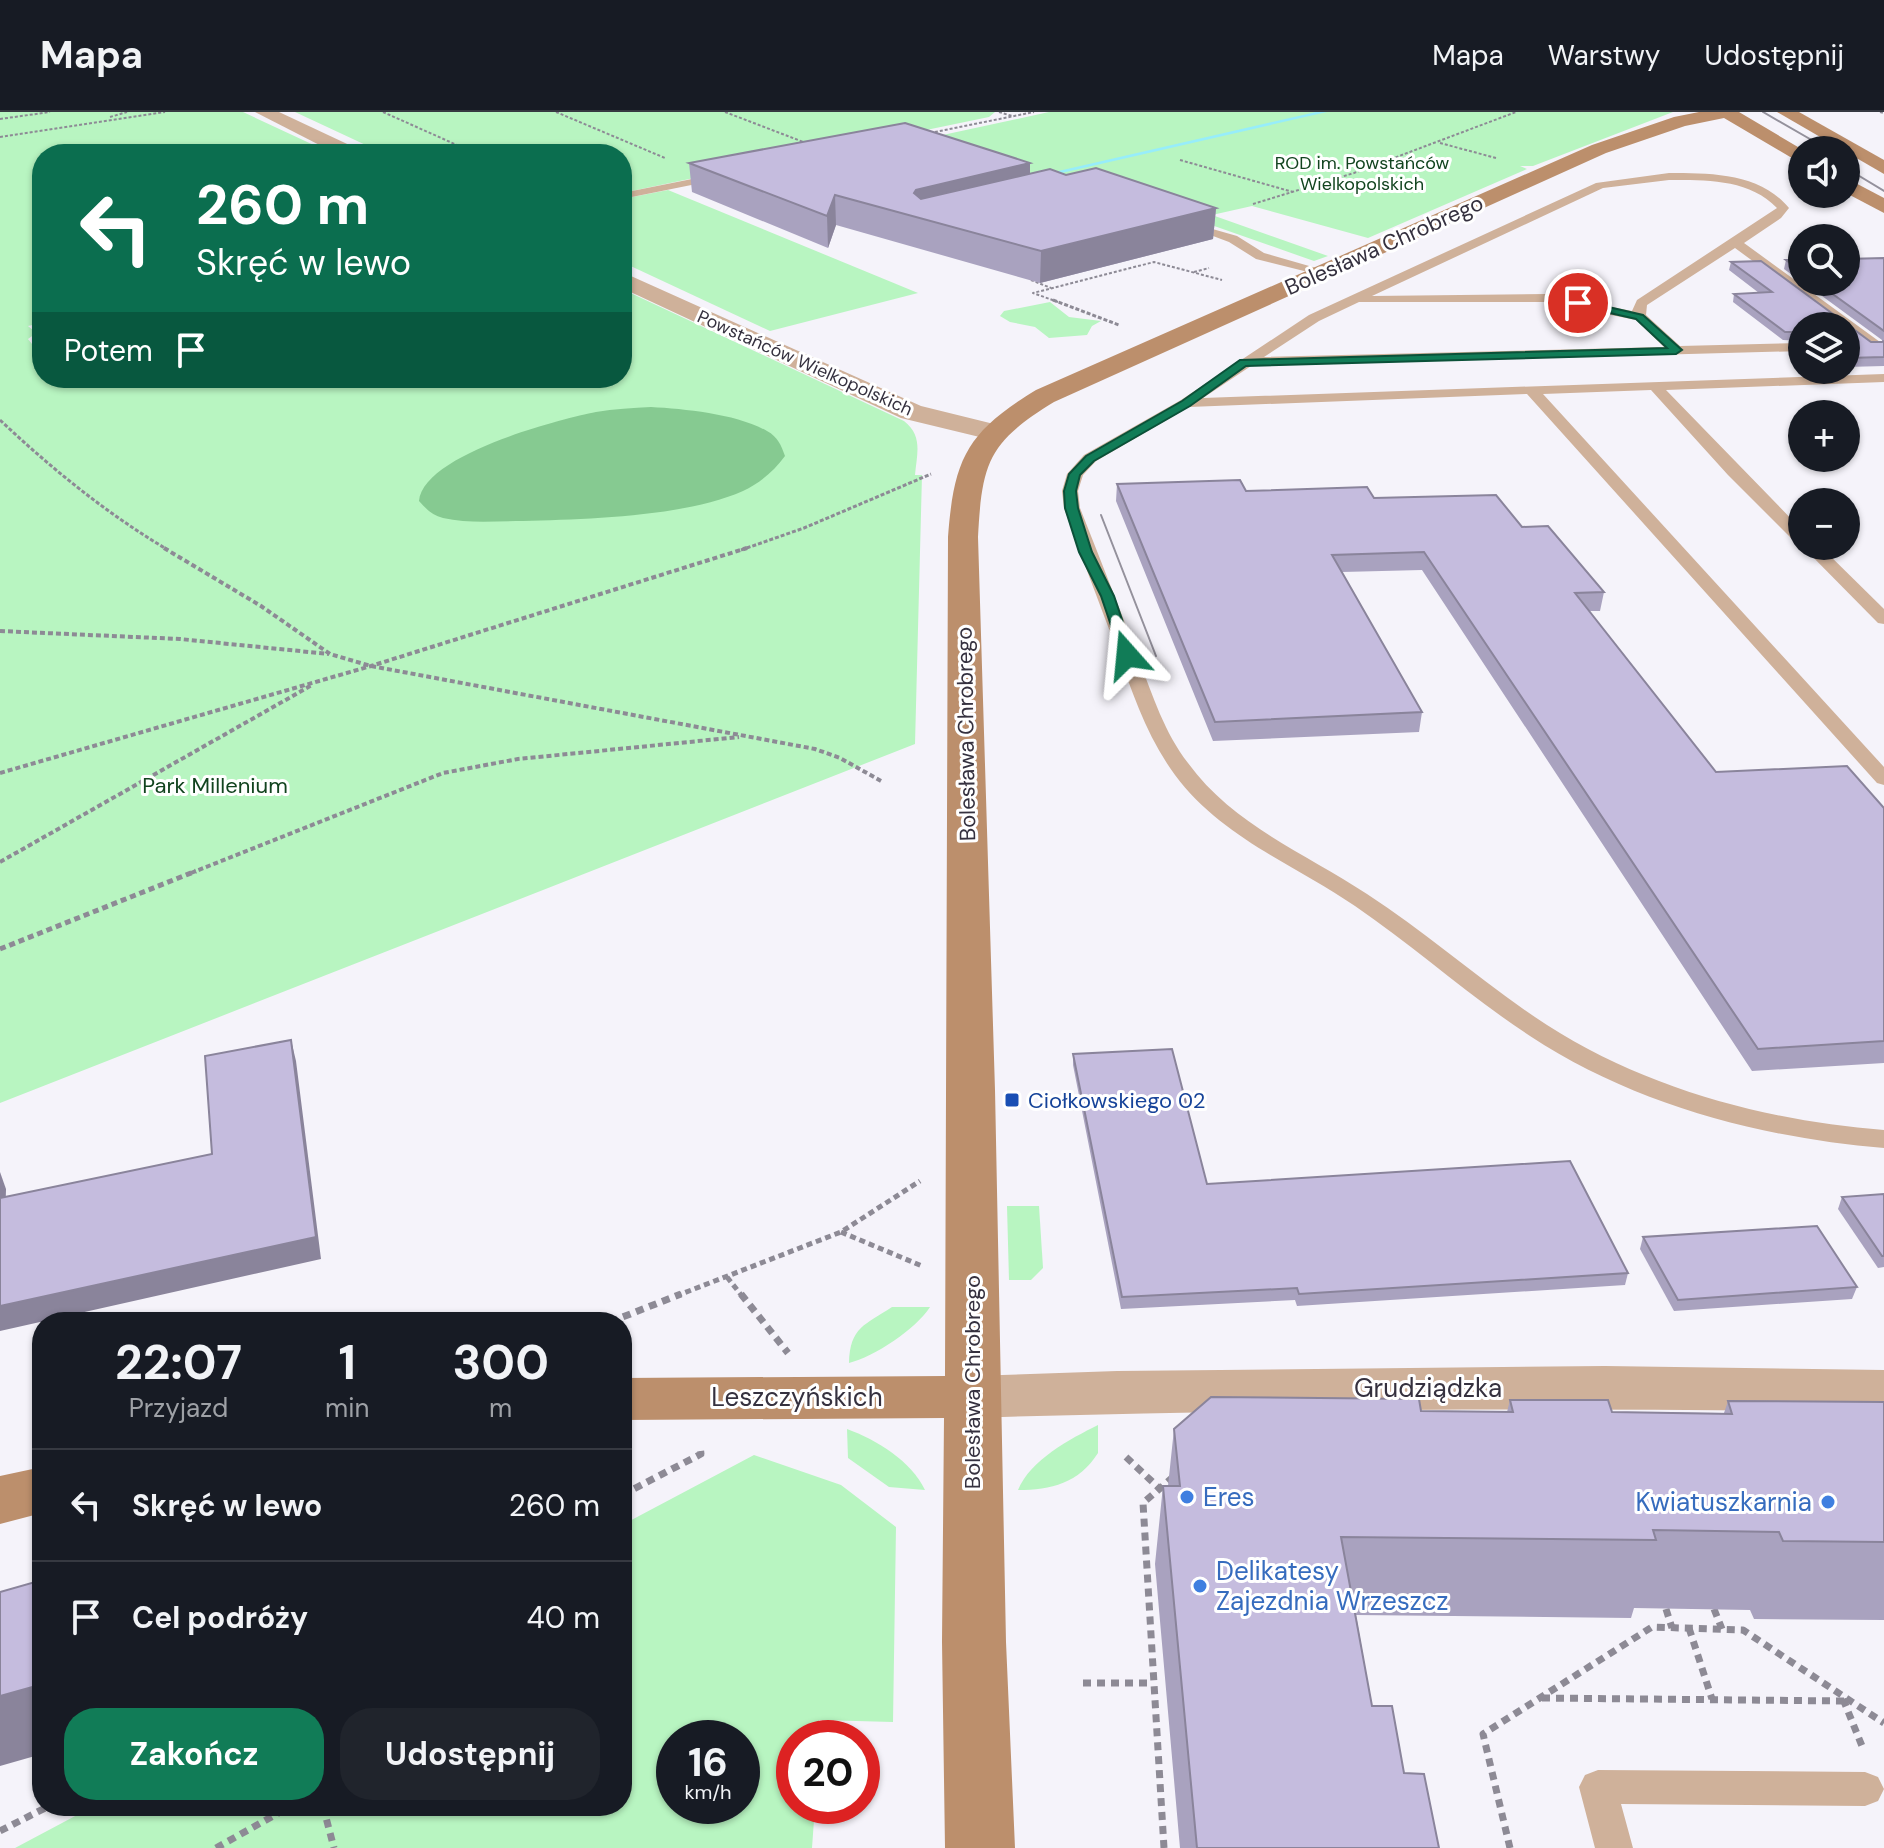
<!DOCTYPE html>
<html lang="pl">
<meta charset="utf-8">
<style>
body{margin:0;font-family:"DM Sans",sans-serif;background:#20242c;color:#f1f3f6;height:100vh;display:flex;flex-direction:column;font-size:30px;white-space:nowrap}
*{box-sizing:border-box;margin:0}
p{font-size:26px;color:#9ea1a6}
.icon{flex:none;width:44px;height:44px;fill:none;stroke:currentColor;stroke-width:2;stroke-linecap:round;stroke-linejoin:round}
.map{position:relative;flex:1;overflow:hidden}
.side{position:absolute;left:32px;top:1200px;width:600px;height:504px;display:flex;flex-direction:column;background:#171b24;border-radius:32px;box-shadow:0 2px 6px #0004}
.side>*{flex:none}
.hud{position:absolute;left:32px;top:32px;width:600px;height:244px;border-radius:32px;box-shadow:0 2px 6px #0004;background:#0b6e4f;color:#fff;overflow:hidden}
.controls{position:absolute;left:1788px;top:24px;display:grid;gap:16px}
.controls a{display:grid;place-items:center;width:72px;height:72px;border-radius:50%;background:#171b24;box-shadow:0 2px 6px #0004;font-size:40px}
.speed{position:absolute;left:656px;top:1608px;display:flex;gap:16px;font-size:40px;font-weight:700;text-align:center}
.speed>*{display:grid;place-content:center;width:104px;height:104px;border-radius:50%;background:#171b24;box-shadow:0 2px 6px #0004;line-height:1}
.speed small{font-size:20px;font-weight:400}
.speed .limit{border:12px solid #d22;background:#fff;color:#111}
.pin{position:absolute;display:grid;place-items:center;width:68px;height:68px;color:#fff;margin:-34px;border:4px solid #fff;border-radius:50%;box-shadow:0 2px 8px #0007}
.me{position:absolute;width:88px;margin:-44px;rotate:342deg;stroke-linejoin:round;filter:drop-shadow(0 0 6px #0008)}
.turn{display:flex;align-items:center;gap:28px;height:168px;padding:0 32px;font-size:36px}
.turn .icon{width:104px;height:104px;stroke-width:2.5}
.turn b{display:block;font-size:56px;line-height:68px}
.then{display:flex;align-items:center;height:76px;padding:0 32px;background:#0003;gap:16px;font-size:30px}
.eta{display:flex;justify-content:space-evenly;align-items:center;height:136px;text-align:center}
.eta b{font-size:48px;font-weight:700;line-height:56px}
.primary-button{display:flex;gap:16px;margin-top:auto;padding:16px 32px}
.primary-button a{flex:1;height:92px;border-radius:32px;background:#117c57;color:#fff;font-size:32px;font-weight:700;line-height:92px;text-align:center}
.primary-button a+a{background:#20242c;color:#f1f3f6}
ul{padding:0;list-style:none}
li{display:flex;align-items:center;gap:24px;height:112px;padding:0 32px;border-top:2px solid #363941}
li div{flex:1}
li b{display:block;font-size:30px}
li em{font-style:normal}
header{display:flex;align-items:center;gap:48px;box-sizing:border-box;height:112px;padding:0 40px;background:#171b24;border-bottom:2px solid #363941}
header strong{font-size:38px}
nav{display:flex;gap:44px;margin-inline-start:auto;font-size:28px}
.map>svg:first-child{display:block}
.green{fill:#b8f5c1;fill-rule:evenodd}
.forest{fill:#86ca91}
.lines{fill:none;stroke-linecap:round;stroke-linejoin:round}
.stream{fill:#97edfa;fill-rule:evenodd}
.path-far4{stroke:#8d8a95;stroke-width:2;stroke-dasharray:3 2;stroke-linecap:butt}
.path-far3{stroke:#8d8a95;stroke-width:3;stroke-dasharray:4 2;stroke-linecap:butt}
.path-far2{stroke:#8d8a95;stroke-width:4;stroke-dasharray:5 3;stroke-linecap:butt}
.path-far1{stroke:#8d8a95;stroke-width:5;stroke-dasharray:6 4;stroke-linecap:butt}
.path{stroke:#8d8a95;stroke-width:7;stroke-dasharray:8 6;stroke-linecap:butt}
.lane{fill:#cfb19a;fill-rule:evenodd}
.street{fill:#cfb19a;fill-rule:evenodd}
.secondary{fill:#bc8f6c;fill-rule:evenodd}
.tram{stroke:#94919c;stroke-width:2}
.wall{fill:#a9a2bf}
.shaded-wall{fill:#8a849b}
.building{fill:#c5bcde;stroke:#8a849b;stroke-width:2}
.route{fill:#117c57;stroke:#0b5139;stroke-width:2}
.transit-dot{fill:#1a4fb4;stroke:#fff;stroke-width:3}
.shop-dot{fill:#3f7fe0;stroke:#fff;stroke-width:3}
.labels{text-anchor:middle;dominant-baseline:central;stroke-width:6;stroke-linejoin:round;paint-order:stroke}
.far-park-label{font-size:18px;fill:#12441f;stroke:#fff}
.far-street-label{font-size:18px;fill:#35313f;stroke:#fff}
.street-label{font-size:22px;fill:#35313f;stroke:#fff}
.park-label{font-size:22px;fill:#12441f;stroke:#fff}
.transit-label{font-size:22px;fill:#164399;stroke:#fff;text-anchor:start}
.near-street-label{font-size:26px;fill:#35313f;stroke:#fff}
.near-shop-label{font-size:26px;fill:#366cbe;stroke:#fff;text-anchor:start}
</style>
<header>
<strong>Mapa</strong>
<nav><a>Mapa</a><a>Warstwy</a><a>Udostępnij</a></nav>
</header>
<div class="map">
<svg width="1884" height="1736" viewBox="0 0 1884 1736">
<rect width="100%" height="100%" fill="#f5f3fa"/>
<g class="green">
<path d="M 0,0 L 243,0 L 333,42 L 42,42 L 42,211 L 28,214 L 34,219 L 42,217 L 28,227 L 32,232 L 42,233 L 42,266 L 622,266 L 622,177 L 904,309 C 923,324 917,341 915,363 L 922,363 L 915,632 L 0,991 Z"/>
<path d="M 295,0 L 995,0 L 989,5 L 622,81 L 622,42 L 385,42 Z"/>
<path d="M 1049,0 L 1673,0 L 1533,54 L 1520,54 L 1527,57 L 1368,126 L 1252,94 L 1212,103 L 1328,144 L 1314,149 L 1080,67 L 1010,63 L 901,32 Z"/>
<path d="M 668,78 L 918,181 L 770,219 L 622,150 L 622,87 Z"/>
<path d="M 1050,190 L 1069,205 L 1101,209 L 1092,214 L 1087,223 L 1049,226 L 1035,215 L 1010,210 L 1000,204 L 1004,199 Z"/>
<path d="M 1007,1094 L 1039,1094 L 1043,1156 L 1031,1168 L 1009,1168 Z"/>
<path d="M 892,1195 L 930,1195 C 916,1217 874,1245 849,1251 C 850,1215 865,1213 892,1195 Z"/>
<path d="M 1098,1313 L 1098,1341 C 1079,1371 1051,1378 1018,1378 C 1030,1348 1070,1327 1098,1313 Z"/>
<path d="M 847,1317 C 877,1328 911,1349 925,1378 L 889,1375 L 848,1346 Z"/>
<path d="M 754,1343 L 841,1373 L 896,1415 L 893,1610 L 819,1608 L 818,1626 L 794,1626 L 794,1694 L 815,1694 L 812,1736 L 15,1736 L 94,1694 L 622,1694 L 622,1413 ZM 674,1626 L 742,1626 L 742,1694 L 674,1694 Z"/>
</g>
<path class="forest" d="M 651,295 C 686,297 737,302 767,319 C 778,325 781,333 785,344 C 774,359 760,371 743,379 C 684,405 588,407 523,409 C 497,409 469,412 443,406 C 432,403 426,397 419,389 C 423,343 556,308 596,300 C 614,297 633,296 651,295 Z"/>
<g class="lines">
<path class="stream" d="M 1316,0 L 1327,0 L 1044,65 L 1041,63 Z"/>
<g class="path-far4">
<path d="M 383,0 L 477,42"/>
<path d="M 556,0 L 665,46"/>
<path d="M 725,0 L 806,31"/>
<path d="M 999,0 L 1012,4"/>
<path d="M 1880,0 L 1884,1"/>
<path d="M 110,5 L 127,0"/>
<path d="M 0,7 L 50,0"/>
<path d="M 930,21 L 1034,0"/>
<path d="M 0,25 L 165,0"/>
<path d="M 1440,31 L 1496,46"/>
<path d="M 1180,48 L 1293,80"/>
<path d="M 1253,92 L 1354,61 L 1516,0"/>
<path d="M 1194,160 L 1209,156"/>
<path d="M 1031,168 L 1051,176"/>
<path d="M 1058,190 L 1033,181 L 1154,150 L 1222,168"/>
</g>
<g class="path-far3">
<path d="M 1053,188 L 1119,213"/>
<path d="M 0,308 C 52,357 106,401 168,438"/>
<path d="M 741,438 L 804,416 L 931,362"/>
</g>
<g class="path-far2">
<path d="M 164,436 L 261,494 L 330,542 L 371,554 L 815,637 L 840,646 L 883,670"/>
<path d="M 0,519 L 180,527 L 329,542"/>
<path d="M 0,661 L 371,554 L 747,436"/>
<path d="M 0,750 L 312,573"/>
<path d="M 191,761 L 443,661 L 518,647 L 739,625"/>
</g>
<g class="path-far1">
<path d="M 0,837 L 196,759"/>
<path d="M 841,1120 L 922,1154"/>
<path d="M 727,1165 L 742,1184"/>
<path d="M 676,1184 L 841,1120 L 920,1069"/>
</g>
<g class="path">
<path d="M 741,1182 L 788,1241"/>
<path d="M 610,1210 L 681,1182"/>
<path d="M 1126,1345 L 1160,1377"/>
<path d="M 622,1383 L 701,1342 L 700,1334"/>
<path d="M 1666,1497 L 1672,1516"/>
<path d="M 1714,1497 L 1722,1517"/>
<path d="M 1689,1516 L 1712,1587"/>
<path d="M 1083,1571 L 1152,1571"/>
<path d="M 1542,1586 L 1844,1589"/>
<path d="M 1843,1587 L 1862,1634"/>
<path d="M 323,1694 L 334,1736"/>
<path d="M 0,1719 L 49,1694"/>
<path d="M 216,1736 L 291,1694"/>
<path d="M 1164,1736 L 1143,1391 L 1172,1366"/>
<path d="M 1510,1736 L 1483,1622 L 1652,1515 L 1743,1518 L 1884,1611"/>
</g>
<g class="lane">
<path d="M 722,61 L 727,64 L 726,66 L 622,87 L 622,81 Z"/>
<path d="M 1669,61 C 1711,61 1760,61 1789,96 L 1781,106 L 1744,131 L 1880,230 L 1880,236 L 1870,236 L 1846,218 L 1846,214 L 1841,214 L 1735,136 L 1647,193 L 1646,203 L 1680,234 L 1802,231 L 1802,239 L 1251,254 L 1203,286 L 1884,262 L 1884,270 L 1666,278 L 1802,418 L 1802,432 L 1796,431 L 1728,363 L 1651,278 L 1543,282 L 1884,655 L 1884,673 L 1877,671 L 1527,282 L 1189,295 L 1096,349 L 1083,363 L 1078,379 L 1080,396 C 1100,447 1120,497 1139,548 C 1153,584 1164,620 1188,651 C 1233,713 1305,741 1367,782 C 1429,822 1485,873 1547,913 C 1647,977 1767,1009 1884,1018 L 1884,1036 C 1761,1026 1633,992 1530,924 C 1469,884 1415,835 1355,794 C 1293,752 1221,725 1175,663 C 1147,625 1133,582 1117,538 C 1099,491 1081,443 1064,396 L 1062,379 L 1067,362 L 1084,343 L 1181,288 L 1309,203 L 1596,71 ZM 1669,68 C 1707,68 1749,67 1777,96 L 1637,188 L 1632,199 L 1546,182 L 1372,184 L 1603,76 ZM 1359,190 L 1546,190 L 1636,208 L 1664,235 L 1264,245 L 1319,209 Z"/>
<path d="M 1181,108 L 1237,124 L 1264,141 L 1330,160 L 1324,164 L 1256,147 L 1229,130 L 1181,112 Z"/>
<path d="M 1802,434 L 1820,434 L 1884,497 L 1884,512 L 1878,511 Z"/>
<path d="M 1598,1658 L 1865,1660 L 1878,1665 L 1884,1677 L 1878,1689 L 1865,1694 L 1621,1692 L 1633,1736 L 1595,1736 L 1579,1675 L 1585,1663 Z"/>
</g>
<g class="street">
<path d="M 255,0 L 279,0 L 360,38 L 363,42 L 337,42 Z"/>
<path d="M 622,160 L 921,294 L 1002,314 L 1006,320 L 1002,326 L 992,328 L 901,306 L 622,176 Z"/>
<path d="M 1605,1254 L 1884,1258 L 1884,1300 C 1580,1296 1275,1296 971,1306 L 951,1300 L 943,1285 L 951,1270 L 971,1264 L 1117,1259 Z"/>
</g>
<g class="secondary">
<path d="M 1699,0 L 1739,0 L 1803,38 L 1802,52 L 1724,6 L 1685,14 L 1606,41 L 1054,290 C 989,330 982,349 978,425 L 995,978 L 1006,1530 L 1015,1736 L 945,1736 L 942,1530 L 944,1306 L 622,1308 L 622,1266 L 945,1264 L 948,425 C 954,346 967,320 1036,278 L 1592,33 L 1674,5 Z"/>
<path d="M 1777,0 L 1799,0 L 1884,48 L 1884,62 Z"/>
<path d="M 1846,66 L 1884,86 L 1884,101 L 1846,81 Z"/>
<path d="M 42,1355 L 42,1401 L 0,1412 L 0,1364 Z"/>
</g>
<g class="tram">
<path d="M 1763,0 L 1829,38"/>
<path d="M 1846,56 L 1884,79"/>
<path d="M 1101,403 L 1156,544"/>
</g>
</g>
<g class="wall">
<path d="M 689,51 L 1066,63 L 1216,96 L 1213,127 L 1040,171 L 836,113 L 828,136 L 692,80 Z"/>
<path d="M 1884,146 L 1884,254 L 1846,255 L 1846,214 L 1802,214 L 1802,229 L 1783,228 L 1733,190 L 1734,182 L 1759,181 L 1729,158 L 1731,150 L 1761,149 L 1871,230 L 1882,230 L 1882,228 L 1803,170 L 1846,170 L 1846,147 Z"/>
<path d="M 1786,148 L 1802,148 L 1802,170 L 1784,157 Z"/>
<path d="M 1117,372 L 1374,386 L 1522,415 L 1604,480 L 1600,499 L 1589,499 L 1716,660 L 1884,696 L 1884,951 L 1752,959 L 1422,458 L 1342,460 L 1422,600 L 1419,620 L 1213,629 L 1116,389 Z"/>
<path d="M 1073,942 L 1207,1072 L 1628,1161 L 1625,1173 L 1297,1194 L 1295,1188 L 1121,1197 L 1073,953 Z"/>
<path d="M 1884,1082 L 1884,1155 L 1878,1156 L 1838,1097 L 1842,1085 Z"/>
<path d="M 1643,1125 L 1857,1175 L 1852,1187 L 1674,1199 L 1640,1137 Z"/>
<path d="M 1510,1288 L 1612,1300 L 1724,1301 L 1728,1289 L 1884,1290 L 1884,1508 L 1754,1507 L 1750,1498 L 1634,1496 L 1631,1506 L 1356,1503 L 1372,1594 L 1439,1736 L 1180,1736 L 1155,1452 L 1163,1374 L 1168,1374 L 1174,1317 L 1421,1299 L 1507,1300 Z"/>
</g>
<g class="shaded-wall">
<path d="M 1030,51 L 1030,81 L 922,107 L 914,81 L 916,78 Z"/>
<path d="M 835,83 L 836,113 L 828,136 L 827,104 Z"/>
<path d="M 1216,96 L 1213,127 L 1040,171 L 1041,139 Z"/>
<path d="M 291,928 L 296,949 L 321,1147 L 0,1219 L 0,1194 L 316,1125 Z"/>
<path d="M 0,1060 L 6,1077 L 5,1109 L 0,1094 Z"/>
<path d="M 35,1470 L 42,1487 L 42,1642 L 0,1654 L 0,1584 Z"/>
</g>
<g class="building">
<path d="M 905,11 L 1030,51 L 916,78 L 914,81 L 921,87 L 1050,57 L 1066,63 L 1096,56 L 1216,96 L 1041,139 L 835,83 L 827,104 L 689,51 Z"/>
<path d="M 1884,146 L 1884,219 L 1816,170 L 1846,170 L 1846,147 Z"/>
<path d="M 1786,148 L 1802,148 L 1802,160 Z"/>
<path d="M 1761,149 L 1871,230 L 1882,230 L 1884,229 L 1884,245 L 1846,246 L 1846,214 L 1802,214 L 1802,220 L 1785,220 L 1734,182 L 1772,180 L 1731,150 Z"/>
<path d="M 1240,368 L 1246,379 L 1367,375 L 1374,386 L 1496,383 L 1522,415 L 1548,414 L 1604,480 L 1575,481 L 1716,660 L 1847,654 L 1884,696 L 1884,929 L 1758,937 L 1424,440 L 1332,443 L 1422,600 L 1215,610 L 1117,372 Z"/>
<path d="M 291,928 L 316,1125 L 0,1194 L 0,1086 L 212,1042 L 205,944 Z"/>
<path d="M 1172,937 L 1207,1072 L 1570,1049 L 1628,1161 L 1299,1182 L 1297,1176 L 1122,1185 L 1073,942 Z"/>
<path d="M 1884,1082 L 1884,1144 L 1882,1144 L 1842,1085 Z"/>
<path d="M 1817,1114 L 1857,1175 L 1678,1188 L 1643,1125 Z"/>
<path d="M 1211,1285 L 1419,1287 L 1421,1299 L 1513,1300 L 1510,1288 L 1608,1288 L 1612,1300 L 1732,1302 L 1728,1289 L 1884,1290 L 1884,1430 L 1783,1429 L 1779,1420 L 1653,1418 L 1656,1428 L 1341,1425 L 1372,1594 L 1392,1594 L 1404,1661 L 1424,1662 L 1439,1736 L 1197,1736 L 1163,1374 L 1180,1374 L 1174,1317 Z"/>
<path d="M 35,1470 L 36,1574 L 0,1584 L 0,1480 Z"/>
</g>
<path class="route" d="M 1578,188 L 1643,203 L 1682,238 L 1676,242 L 1246,254 L 1190,294 L 1094,349 L 1080,363 L 1076,379 L 1078,396 L 1092,440 L 1114,484 L 1134,543 L 1127,547 L 1122,546 L 1101,484 L 1079,440 L 1065,396 L 1064,379 L 1069,362 L 1086,344 L 1182,289 L 1240,248 L 1667,236 L 1636,207 L 1574,193 Z"/>
<rect class="transit-dot" x="1004" y="980" width="16" height="16" rx="4"/>
<g class="shop-dot">
<circle cx="1187" cy="1385" r="8"/>
<circle cx="1828" cy="1390" r="8"/>
<circle cx="1200" cy="1474" r="8"/>
</g>
<g class="labels">
<g class="far-park-label">
<text x="1362" y="51">ROD im. Powstańców<tspan x="1362" dy="21">Wielkopolskich</tspan></text>
</g>
<g class="far-street-label">
<text transform="translate(805 251) rotate(24)">Powstańców Wielkopolskich</text>
</g>
<g class="street-label">
<text transform="translate(1384 133) rotate(-24)">Bolesława Chrobrego</text>
<text transform="translate(966 622) rotate(-91)">Bolesława Chrobrego</text>
<text transform="translate(972 1270) rotate(-90)">Bolesława Chrobrego</text>
</g>
<g class="park-label">
<text x="215" y="673">Park Millenium</text>
</g>
<g class="transit-label">
<text x="1028" y="988">Ciołkowskiego 02</text>
</g>
<g class="near-street-label">
<text x="1428" y="1276">Grudziądzka</text>
<text x="797" y="1285">Leszczyńskich</text>
</g>
<g class="near-shop-label">
<text x="1203" y="1385">Eres</text>
<text x="1812" y="1390" text-anchor="end">Kwiatuszkarnia</text>
<text x="1216" y="1459">Delikatesy<tspan x="1216" dy="30">Zajezdnia Wrzeszcz</tspan></text>
</g>
</g>
</svg>
<div class="controls">
<a><svg class="icon" aria-label="sound" viewBox="0 0 24 24"><path d="M4 9h4l5-4v14l-5-4H4zM17 9q2 3 0 6"/></svg></a>
<a><svg class="icon" aria-label="search" viewBox="0 0 24 24"><circle cx="10" cy="10" r="6"/><path d="M15 15l6 6"/></svg></a>
<a><svg class="icon" aria-label="layers" viewBox="0 0 24 24"><path d="M12 4l9 5-9 5-9-5zM3 14l9 5 9-5"/></svg></a>
<a>+</a>
<a>−</a>
</div>
<div class="speed"><div>16<small>km/h</small></div><div class="limit">20</div></div>
<div class="pin" style="left:1578px;top:191px;background:#d93025"><svg class="icon" aria-label="arrive" viewBox="0 0 24 24"><path d="M6 21V4h12l-3 4 3 4H6"/></svg></div>
<svg class="me" style="left:1127px;top:543px" viewBox="-20 -20 40 40"><path d="M0-17L14 15 0 8-14 15z" fill="#117c57" stroke="#fff" stroke-width="4"/></svg>
<div class="hud">
<div class="turn"><svg class="icon" aria-label="left" viewBox="0 0 24 24"><path d="M17 20v-9H6M10 6l-5 5 5 5"/></svg><div><b>260 m</b>Skręć w lewo</div></div>
<div class="then">Potem<svg class="icon" aria-label="arrive" viewBox="0 0 24 24"><path d="M6 21V4h12l-3 4 3 4H6"/></svg></div>
</div>
<section class="side">
<div class="eta">
<div><b>22:07</b><p>Przyjazd</p></div>
<div><b>1</b><p>min</p></div>
<div><b>300</b><p>m</p></div>
</div>
<ul>
<li><svg class="icon" aria-label="left" viewBox="0 0 24 24"><path d="M17 20v-9H6M10 6l-5 5 5 5"/></svg><div><b>Skręć w lewo</b></div><em>260 m</em></li>
<li><svg class="icon" aria-label="arrive" viewBox="0 0 24 24"><path d="M6 21V4h12l-3 4 3 4H6"/></svg><div><b>Cel podróży</b></div><em>40 m</em></li>
</ul>
<div class="primary-button"><a>Zakończ</a><a>Udostępnij</a></div>
</section>
</div>
